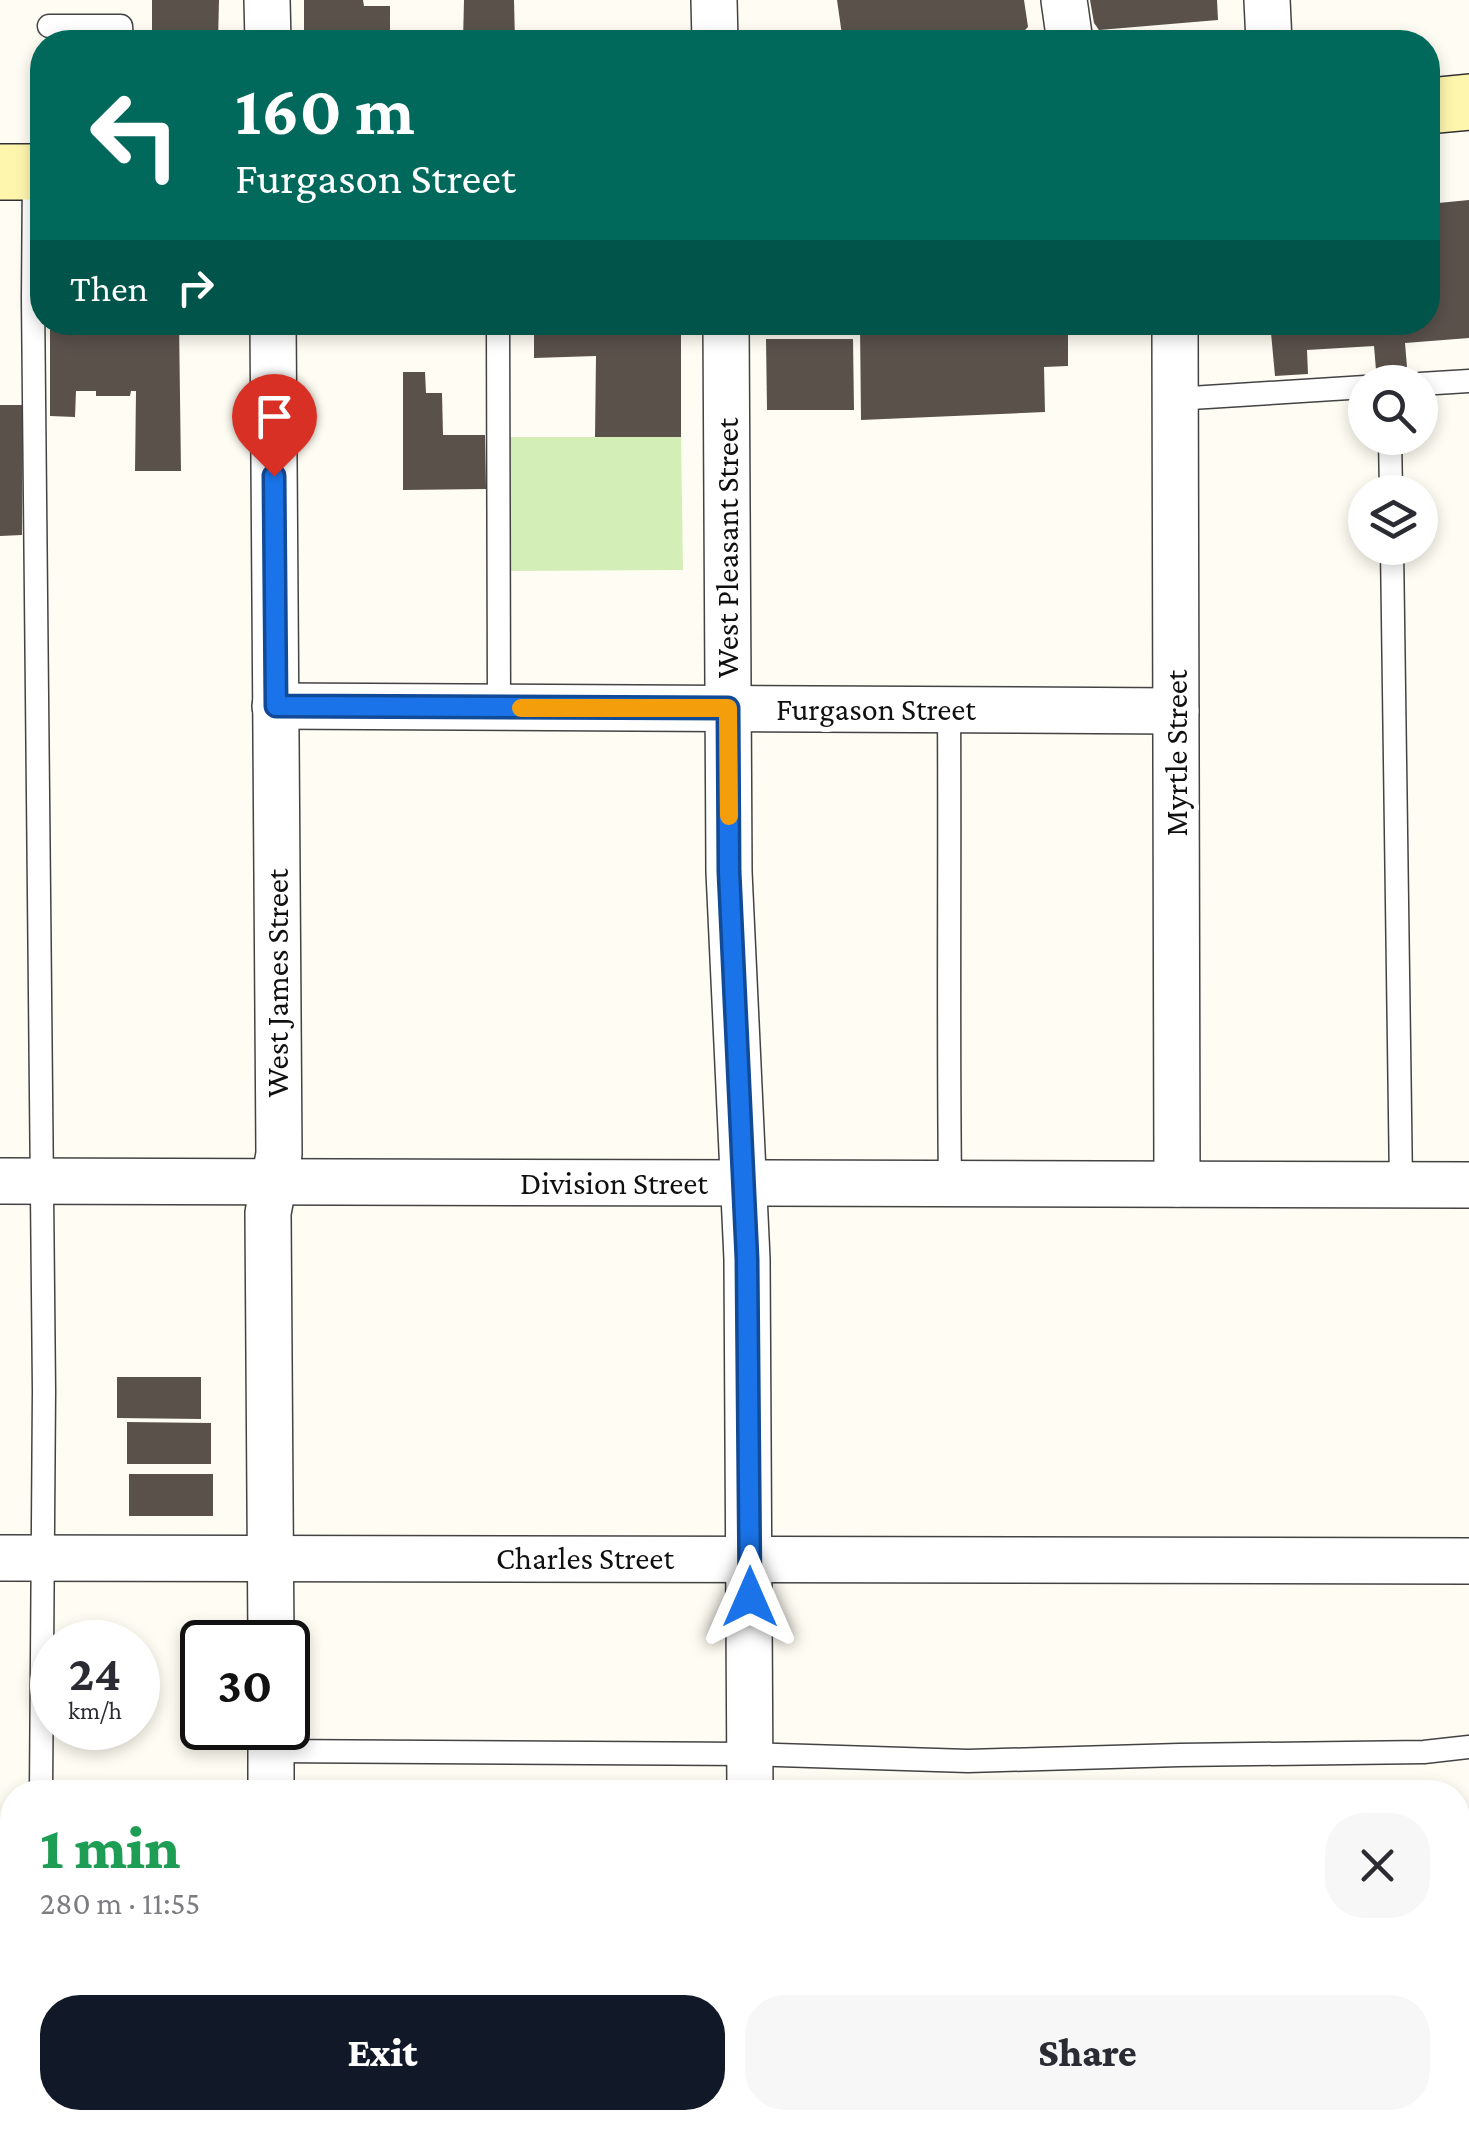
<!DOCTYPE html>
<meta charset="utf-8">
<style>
body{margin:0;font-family:"Crimson Pro",serif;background:#f7f7f7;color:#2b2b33;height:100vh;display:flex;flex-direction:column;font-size:38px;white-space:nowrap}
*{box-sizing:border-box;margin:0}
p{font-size:32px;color:#7c7c81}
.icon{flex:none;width:55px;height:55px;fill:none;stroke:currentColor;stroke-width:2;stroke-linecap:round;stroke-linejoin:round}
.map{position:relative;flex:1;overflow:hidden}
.drawer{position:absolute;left:0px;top:1780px;width:1470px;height:350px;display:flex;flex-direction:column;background:#fff;border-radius:40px 40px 0 0;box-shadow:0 5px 15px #0003}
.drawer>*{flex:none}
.banner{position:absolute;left:30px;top:30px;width:1410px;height:305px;border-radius:40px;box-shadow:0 5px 15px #0003;background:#00695c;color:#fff;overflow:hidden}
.buttons{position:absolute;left:1348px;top:365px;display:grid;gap:20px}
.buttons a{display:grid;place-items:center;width:90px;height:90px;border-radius:50%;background:#fff;box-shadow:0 5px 15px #0003;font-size:50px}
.speed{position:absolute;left:30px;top:1620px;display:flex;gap:20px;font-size:50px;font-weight:700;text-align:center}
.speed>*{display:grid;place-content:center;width:130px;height:130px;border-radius:50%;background:#fff;box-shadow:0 5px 15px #0003;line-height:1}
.speed small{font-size:25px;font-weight:400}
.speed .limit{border:5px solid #111;border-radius:15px;background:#fff;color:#111}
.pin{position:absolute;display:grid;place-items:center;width:85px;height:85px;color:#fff;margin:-102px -42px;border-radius:50% 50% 50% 0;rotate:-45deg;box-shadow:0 0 10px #0007}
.pin .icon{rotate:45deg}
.me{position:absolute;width:110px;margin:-55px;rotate:0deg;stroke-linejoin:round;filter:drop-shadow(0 0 8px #0008)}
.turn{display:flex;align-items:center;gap:35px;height:210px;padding:0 40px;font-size:45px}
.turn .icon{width:130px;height:130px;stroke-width:2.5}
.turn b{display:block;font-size:70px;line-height:85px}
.then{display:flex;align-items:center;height:95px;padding:0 40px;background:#0003;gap:20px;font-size:38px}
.round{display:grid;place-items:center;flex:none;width:105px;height:105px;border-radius:40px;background:#f7f7f7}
.headline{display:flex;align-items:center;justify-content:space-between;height:170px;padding:0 40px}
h1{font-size:60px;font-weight:800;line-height:75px;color:#1e9e55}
.button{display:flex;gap:20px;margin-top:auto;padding:20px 40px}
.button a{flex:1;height:115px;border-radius:40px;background:#111827;color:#fff;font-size:40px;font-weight:800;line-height:115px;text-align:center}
.button a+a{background:#f7f7f7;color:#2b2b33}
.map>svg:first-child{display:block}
.industrial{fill:#eee4ef}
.green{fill:#d4eeb8}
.building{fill:#5a514b}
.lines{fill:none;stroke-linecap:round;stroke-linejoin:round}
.service-casing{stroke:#434343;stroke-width:25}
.minor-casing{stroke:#434343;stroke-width:48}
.secondary-casing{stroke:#323232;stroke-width:58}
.service{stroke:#fff;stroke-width:22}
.minor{stroke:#fff;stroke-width:45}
.secondary{stroke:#fff6ae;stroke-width:55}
.rail-casing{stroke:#cd1a24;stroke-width:11}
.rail{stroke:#fff;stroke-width:8;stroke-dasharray:22;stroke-linecap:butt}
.route-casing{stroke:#114b97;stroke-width:25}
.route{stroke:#1a73e8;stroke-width:18}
.slow{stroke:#f59e0b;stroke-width:18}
.labels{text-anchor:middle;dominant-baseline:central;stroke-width:10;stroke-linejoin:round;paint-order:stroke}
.street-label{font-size:32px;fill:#101010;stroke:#fff}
</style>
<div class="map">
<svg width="1469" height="2130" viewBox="0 0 1469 2130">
<rect width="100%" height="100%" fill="#fffdf3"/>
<g class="industrial">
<path d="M 1458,2004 L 1469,2004 L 1469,2130 L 792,2130 L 792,2118 L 1458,2118 Z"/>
<path d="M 0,2096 L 12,2101 L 12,2118 L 55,2118 L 86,2130 L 0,2130 Z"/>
</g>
<path class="green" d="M 510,437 L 681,437 L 683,570 L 511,571 Z"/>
<g class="building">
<path d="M 152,0 L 219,0 L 218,42 L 152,42 Z"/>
<path d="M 304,0 L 363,0 L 364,6 L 390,6 L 390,42 L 304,42 Z"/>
<path d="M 464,0 L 514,0 L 515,42 L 463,42 Z"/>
<path d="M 837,0 L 1024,0 L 1028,27 L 1020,35 L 932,42 L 843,42 Z"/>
<path d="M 1090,0 L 1217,0 L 1218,20 L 1099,30 L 1094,23 Z"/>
<path d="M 1469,200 L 1469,338 L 1405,343 L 1407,367 L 1376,370 L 1374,346 L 1307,350 L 1308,374 L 1275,376 L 1270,322 L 1428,322 L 1428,204 Z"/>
<path d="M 50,322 L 179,322 L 181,471 L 135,471 L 136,391 L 131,391 L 130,396 L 96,396 L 96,391 L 76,391 L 75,417 L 50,416 Z"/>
<path d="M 534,322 L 681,322 L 681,437 L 595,437 L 596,356 L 534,358 Z"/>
<path d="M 851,322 L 1126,322 L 1127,333 L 1068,333 L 1068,366 L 1044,367 L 1045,412 L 861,420 L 860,326 L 851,326 Z"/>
<path d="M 766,339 L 853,339 L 854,410 L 767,410 Z"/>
<path d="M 403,372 L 425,372 L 426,393 L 442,393 L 443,435 L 485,435 L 486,489 L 403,490 Z"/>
<path d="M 0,405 L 23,405 L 22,535 L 0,536 Z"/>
<path d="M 117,1377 L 201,1377 L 201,1419 L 117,1418 Z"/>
<path d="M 127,1422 L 211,1423 L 211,1464 L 127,1464 Z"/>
<rect x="129" y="1474" width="84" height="42"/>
<rect x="950" y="2118" width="268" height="12"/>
</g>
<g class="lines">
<g class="service-casing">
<g id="service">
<path d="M 49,26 L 121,26 L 122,42"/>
<path d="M 34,172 L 33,299 L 44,1391 L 41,1792"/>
<path d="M 498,322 L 499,707"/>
<path d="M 1420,384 L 1469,381"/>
<path d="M 1175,399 L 1365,387"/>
<path d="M 1390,438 L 1391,492"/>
<path d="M 1392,548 L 1401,1185"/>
<path d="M 949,709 C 950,867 948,1025 950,1183"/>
<path d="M 271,1751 L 750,1754 L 968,1761 L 1179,1755 L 1424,1752 L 1469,1747"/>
</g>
</g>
<g class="minor-casing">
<g id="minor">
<path d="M 267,0 L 268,42"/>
<path d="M 714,0 L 715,42"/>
<path d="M 1064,0 L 1070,42"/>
<path d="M 1267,0 L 1269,42"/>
<path d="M 726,322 L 729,872 L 747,1259 L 750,1792"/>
<path d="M 1175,322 L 1177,1184"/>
<path d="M 275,706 L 1176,711"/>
<path d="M 0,1181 L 1469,1185"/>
<path d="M 0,1558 L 1469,1561"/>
<path d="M 271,1642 L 268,1213 L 279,1154 L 273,322"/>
<path d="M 271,1728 L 271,1792"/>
<path d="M 0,1954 L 12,1957"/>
<path d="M 1458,1968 L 1469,1968"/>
<path d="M 752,2118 L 752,2130"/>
</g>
</g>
<g class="secondary-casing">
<g id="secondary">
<path d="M 1428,106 L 1469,102"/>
<path d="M 0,172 L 42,172"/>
</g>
</g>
<use href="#service" class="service"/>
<use href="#minor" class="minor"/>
<use href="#secondary" class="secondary"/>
<g class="rail-casing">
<g id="rail">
<path d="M 0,2048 L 12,2052"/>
<path d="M 190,2118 L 223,2130"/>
</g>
</g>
<use href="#rail" class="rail"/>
</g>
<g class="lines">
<g class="route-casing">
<path id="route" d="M 274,476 L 276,706 L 728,708 L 729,872 L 747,1259 L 750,1597"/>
</g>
<use href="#route" class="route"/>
<path class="slow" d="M 521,708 L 728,708 L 729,816"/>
</g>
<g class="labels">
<g class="street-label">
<text transform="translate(727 548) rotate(-90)">West Pleasant Street</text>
<text x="876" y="709">Furgason Street</text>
<text transform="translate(1176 753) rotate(-90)">Myrtle Street</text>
<text transform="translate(277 983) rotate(-90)">West James Street</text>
<text x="614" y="1183">Division Street</text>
<text x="585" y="1558">Charles Street</text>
</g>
</g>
</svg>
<div class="buttons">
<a><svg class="icon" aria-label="search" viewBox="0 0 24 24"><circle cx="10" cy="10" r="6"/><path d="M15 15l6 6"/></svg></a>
<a><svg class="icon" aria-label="layers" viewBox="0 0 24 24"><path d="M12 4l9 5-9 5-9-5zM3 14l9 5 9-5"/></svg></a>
</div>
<div class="speed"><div>24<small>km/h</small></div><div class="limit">30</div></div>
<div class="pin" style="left:274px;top:476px;background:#d93025"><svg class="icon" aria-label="arrive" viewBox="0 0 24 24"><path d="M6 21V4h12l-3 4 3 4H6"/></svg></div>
<svg class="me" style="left:750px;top:1597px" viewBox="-20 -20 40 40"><path d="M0-17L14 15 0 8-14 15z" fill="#1a73e8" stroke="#fff" stroke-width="4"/></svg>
<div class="banner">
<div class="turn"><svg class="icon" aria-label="left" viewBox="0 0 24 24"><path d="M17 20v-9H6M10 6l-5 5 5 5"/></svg><div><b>160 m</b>Furgason Street</div></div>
<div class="then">Then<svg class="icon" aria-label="right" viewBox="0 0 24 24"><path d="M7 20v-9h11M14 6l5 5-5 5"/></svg></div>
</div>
<section class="drawer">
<div class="headline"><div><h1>1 min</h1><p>280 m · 11:55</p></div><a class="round"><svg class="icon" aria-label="close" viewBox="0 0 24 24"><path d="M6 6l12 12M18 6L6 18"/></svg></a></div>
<div class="button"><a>Exit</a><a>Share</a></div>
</section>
</div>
